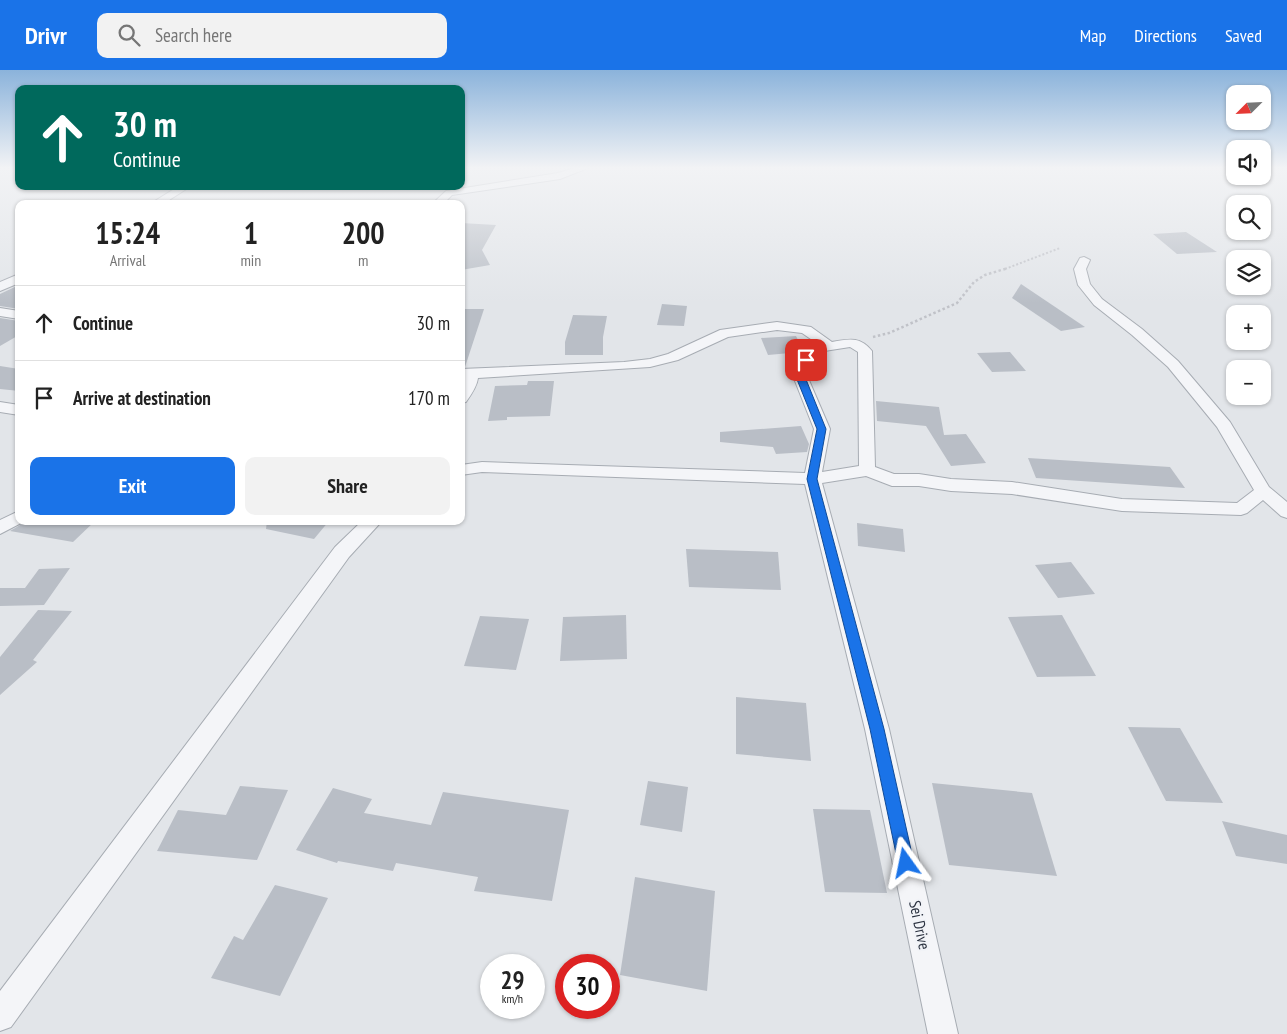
<!DOCTYPE html>
<meta charset="utf-8">
<style>
body{margin:0;font-family:"PT Sans Narrow",sans-serif;background:#f2f2f2;color:#222;height:100vh;display:flex;flex-direction:column;font-size:19px;white-space:nowrap}
*{box-sizing:border-box;margin:0}
p{font-size:16px;color:#767676}
.icon{flex:none;width:28px;height:28px;fill:none;stroke:currentColor;stroke-width:2;stroke-linecap:round;stroke-linejoin:round}
.map{position:relative;flex:1;overflow:hidden}
.side{position:absolute;left:15px;top:130px;width:450px;height:325px;display:flex;flex-direction:column;background:#fff;border-radius:10px;box-shadow:0 1px 4px #0004}
.side>*{flex:none}
.top-card{position:absolute;left:15px;top:15px;width:450px;height:105px;border-radius:10px;box-shadow:0 1px 4px #0004;background:#00695c;color:#fff;overflow:hidden}
.needle{width:32px;rotate:246deg}
.fabs{position:absolute;left:1226px;top:15px;display:grid;gap:10px}
.fabs a{display:grid;place-items:center;width:45px;height:45px;border-radius:10px;background:#fff;box-shadow:0 1px 4px #0004;font-size:25px}
.speed{position:absolute;left:480px;top:884px;display:flex;gap:10px;font-size:25px;font-weight:700;text-align:center}
.speed>*{display:grid;place-content:center;width:65px;height:65px;border-radius:50%;background:#fff;box-shadow:0 1px 4px #0004;line-height:1}
.speed small{font-size:12px;font-weight:400}
.speed .limit{border:8px solid #d22;background:#fff;color:#111}
.pin{position:absolute;display:grid;place-items:center;width:42px;height:42px;color:#fff;margin:-21px;border-radius:10px;box-shadow:0 2px 8px #0006}
.me{position:absolute;width:55px;margin:-28px;rotate:348deg;stroke-linejoin:round;filter:drop-shadow(0 0 4px #0008)}
.turn{display:flex;align-items:center;gap:18px;height:105px;padding:0 15px;font-size:22px}
.turn .icon{width:65px;height:65px;stroke-width:2.5}
.turn b{display:block;font-size:35px;line-height:42px}
.eta{display:flex;justify-content:space-evenly;align-items:center;height:85px;text-align:center}
.eta b{font-size:30px;font-weight:800;line-height:35px}
.button{display:flex;gap:10px;margin-top:auto;padding:10px 15px}
.button a{flex:1;height:58px;border-radius:10px;background:#1a73e8;color:#fff;font-size:20px;font-weight:800;line-height:58px;text-align:center}
.button a+a{background:#f2f2f2;color:#222}
ul{padding:0;list-style:none}
li{display:flex;align-items:center;gap:15px;height:75px;padding:0 15px;border-top:1px solid #e0e0e0}
li div{flex:1}
li b{display:block;font-size:19px}
li em{font-style:normal}
header{display:flex;align-items:center;gap:30px;box-sizing:border-box;height:70px;padding:0 25px;background:#1a73e8;color:#fff}
header strong{font-size:24px}
nav{display:flex;gap:28px;margin-inline-start:auto;font-size:18px}
.search{width:350px;height:45px;background:#f2f2f2;display:flex;align-items:center;gap:12px;box-sizing:border-box;padding:0 18px;border-radius:10px;color:#767676;font-size:19px}
.map>svg:first-child{display:block}
.building{fill:#b9bec6}
.lines{fill:none;stroke-linecap:round;stroke-linejoin:round}
.minor-casing{stroke:#a7acb3;stroke-width:2}
.path-far1{stroke:#c0c2c8;stroke-width:2;stroke-dasharray:2 2;stroke-linecap:butt}
.path{stroke:#c0c2c8;stroke-width:2.5;stroke-dasharray:2.5 2.5;stroke-linecap:butt}
.minor{fill:#f4f5f8;fill-rule:evenodd}
.route{fill:#1a73e8;stroke:#114b97}
.labels{text-anchor:middle;dominant-baseline:central;stroke-width:4;stroke-linejoin:round;paint-order:stroke}
.near-street-label{font-size:16px;fill:#2b3240;stroke:#f1f3f7}
</style>
<header>
<strong>Drivr</strong>
<div class="search"><svg class="icon" aria-label="search" viewBox="0 0 24 24"><circle cx="10" cy="10" r="6"/><path d="M15 15l6 6"/></svg>Search here</div>
<nav><a>Map</a><a>Directions</a><a>Saved</a></nav>
</header>
<div class="map">
<svg width="1287" height="964" viewBox="0 0 1287 964">
<rect width="100%" height="100%" fill="#e2e5e9"/>
<g class="building">
<path d="M 461,153 L 496,155 L 482,180 L 490,195 L 461,200 Z"/>
<path d="M 1186,162 L 1217,182 L 1177,184 L 1153,164 Z"/>
<path d="M 1021,214 L 1085,257 L 1061,261 L 1012,228 Z"/>
<path d="M 19,215 L 19,239 L 0,236 L 0,224 Z"/>
<path d="M 662,234 L 687,236 L 684,256 L 657,255 Z"/>
<path d="M 461,239 L 484,239 L 465,297 L 461,297 Z"/>
<path d="M 573,245 L 607,246 L 603,267 L 603,285 L 565,285 L 565,272 Z"/>
<path d="M 0,248 L 19,251 L 19,265 L 0,276 Z"/>
<path d="M 796,266 L 803,280 L 801,282 L 768,285 L 761,268 Z"/>
<path d="M 1010,282 L 1026,301 L 992,302 L 977,283 Z"/>
<path d="M 0,296 L 19,299 L 19,321 L 0,319 Z"/>
<path d="M 528,311 L 554,311 L 550,346 L 507,347 L 507,350 L 488,351 L 495,316 L 527,315 Z"/>
<path d="M 876,331 L 939,337 L 944,365 L 966,364 L 986,393 L 951,396 L 926,356 L 877,351 Z"/>
<path d="M 801,356 L 809,374 L 807,382 L 776,384 L 773,377 L 720,372 L 720,362 Z"/>
<path d="M 1028,388 L 1170,397 L 1185,418 L 1036,408 Z"/>
<path d="M 27,451 L 95,451 L 73,472 L 10,461 Z"/>
<path d="M 267,451 L 329,451 L 314,469 L 266,459 Z"/>
<path d="M 857,453 L 903,459 L 905,482 L 858,476 Z"/>
<path d="M 686,479 L 778,482 L 781,520 L 689,517 Z"/>
<path d="M 1071,492 L 1095,524 L 1058,528 L 1035,495 Z"/>
<path d="M 70,498 L 44,535 L 0,536 L 0,518 L 25,518 L 39,499 Z"/>
<path d="M 38,540 L 72,541 L 33,590 L 37,592 L 0,625 L 0,587 Z"/>
<path d="M 626,545 L 627,589 L 560,591 L 563,547 Z"/>
<path d="M 1062,545 L 1096,606 L 1037,607 L 1008,547 Z"/>
<path d="M 480,546 L 529,549 L 516,600 L 464,596 Z"/>
<path d="M 736,627 L 806,633 L 811,691 L 736,684 Z"/>
<path d="M 1128,657 L 1180,658 L 1223,733 L 1166,731 Z"/>
<path d="M 648,711 L 688,717 L 682,762 L 640,755 Z"/>
<path d="M 932,713 L 1032,723 L 1057,806 L 949,795 Z"/>
<path d="M 240,716 L 288,720 L 257,790 L 157,781 L 178,740 L 226,745 Z"/>
<path d="M 333,718 L 372,729 L 364,743 L 431,755 L 443,722 L 569,740 L 552,831 L 474,821 L 478,807 L 396,793 L 393,801 L 338,791 L 337,793 L 296,780 Z"/>
<path d="M 813,739 L 870,740 L 887,823 L 825,822 Z"/>
<path d="M 1222,751 L 1287,765 L 1287,794 L 1236,786 Z"/>
<path d="M 635,807 L 715,821 L 707,921 L 620,905 Z"/>
<path d="M 275,815 L 328,828 L 280,926 L 211,908 L 234,866 L 243,870 Z"/>
</g>
<g class="lines">
<g class="minor-casing">
<g id="minor">
<path d="M 574,98 L 588,98 L 560,109 L 452,125 L 443,134 L 432,134 L 446,121 L 558,103 Z"/>
<path d="M 179,116 L 191,116 L 163,134 L 150,134 Z"/>
<path d="M 1084,187 L 1090,190 L 1086,199 L 1090,214 L 1102,229 L 1142,259 L 1178,291 L 1230,352 L 1269,417 L 1287,432 L 1287,448 L 1281,446 L 1263,430 L 1247,443 L 1241,445 L 1122,441 L 1012,424 L 951,421 L 919,416 L 892,416 L 866,406 L 822,413 L 889,659 L 958,964 L 928,964 L 865,659 L 805,414 L 482,402 L 461,405 L 461,395 L 482,392 L 805,403 L 814,359 L 791,301 L 808,276 L 818,274 L 802,263 L 777,260 L 728,267 L 678,290 L 650,297 L 478,308 C 477,316 471,325 466,332 L 461,333 L 463,308 L 461,307 L 461,299 L 624,292 L 650,289 L 668,284 L 720,260 L 777,252 L 811,257 L 832,272 C 849,269 860,266 872,281 L 875,397 L 894,404 L 919,404 L 951,409 L 1012,412 L 1122,429 L 1237,433 L 1254,420 L 1217,357 L 1168,297 L 1132,265 L 1094,235 L 1078,215 L 1074,199 L 1080,188 ZM 850,277 L 858,282 L 859,396 L 822,402 L 830,359 L 805,301 L 818,282 Z"/>
<path d="M 19,204 L 19,213 L 0,221 L 0,212 Z"/>
<path d="M 0,238 L 19,241 L 19,249 L 0,246 Z"/>
<path d="M 0,332 L 19,335 L 19,345 L 0,342 Z"/>
<path d="M 19,441 L 19,451 L 25,451 L 0,464 L 0,450 Z"/>
<path d="M 362,451 L 382,451 L 349,487 L 11,957 L 0,961 L 0,921 L 335,477 Z"/>
</g>
</g>
<path class="path-far1" d="M 1005,199 L 1060,178"/>
<path class="path" d="M 873,267 L 889,263 L 957,233 L 974,212 L 985,205 L 1008,198"/>
<use href="#minor" class="minor"/>
</g>
<linearGradient id="sky" x2="0" y2="1"><stop stop-color="#8bb3db"/><stop offset="0.42" stop-color="#f2f3f5"/><stop offset="1" stop-color="#f2f3f5" stop-opacity="0"/></linearGradient>
<rect width="1287" height="233" fill="url(#sky)"/>
<path class="route" d="M 803,288 L 810,290 L 803,302 L 826,359 L 817,409 L 884,659 L 914,793 L 912,799 L 906,801 L 901,799 L 898,793 L 870,659 L 807,409 L 817,359 L 794,302 Z"/>
<g class="labels">
<g class="near-street-label">
<text transform="translate(920 855) rotate(78)">Sei Drive</text>
</g>
</g>
</svg>
<div class="fabs">
<a><svg class="needle" viewBox="-14 -14 28 28"><path d="M0-13l5 13h-10z" fill="#e53935"/><path d="M0 13l5-13h-10z" fill="#767676"/></svg></a>
<a><svg class="icon" aria-label="sound" viewBox="0 0 24 24"><path d="M4 9h4l5-4v14l-5-4H4zM17 9q2 3 0 6"/></svg></a>
<a><svg class="icon" aria-label="search" viewBox="0 0 24 24"><circle cx="10" cy="10" r="6"/><path d="M15 15l6 6"/></svg></a>
<a><svg class="icon" aria-label="layers" viewBox="0 0 24 24"><path d="M12 4l9 5-9 5-9-5zM3 14l9 5 9-5"/></svg></a>
<a>+</a>
<a>−</a>
</div>
<div class="speed"><div>29<small>km/h</small></div><div class="limit">30</div></div>
<div class="pin" style="left:806px;top:290px;background:#d93025"><svg class="icon" aria-label="arrive" viewBox="0 0 24 24"><path d="M6 21V4h12l-3 4 3 4H6"/></svg></div>
<svg class="me" style="left:906px;top:793px" viewBox="-20 -20 40 40"><path d="M0-17L14 15 0 8-14 15z" fill="#1a73e8" stroke="#fff" stroke-width="4"/></svg>
<div class="top-card">
<div class="turn"><svg class="icon" aria-label="ahead" viewBox="0 0 24 24"><path d="M12 20V5M6 11l6-6 6 6"/></svg><div><b>30 m</b>Continue</div></div>
</div>
<section class="side">
<div class="eta">
<div><b>15:24</b><p>Arrival</p></div>
<div><b>1</b><p>min</p></div>
<div><b>200</b><p>m</p></div>
</div>
<ul>
<li><svg class="icon" aria-label="ahead" viewBox="0 0 24 24"><path d="M12 20V5M6 11l6-6 6 6"/></svg><div><b>Continue</b></div><em>30 m</em></li>
<li><svg class="icon" aria-label="arrive" viewBox="0 0 24 24"><path d="M6 21V4h12l-3 4 3 4H6"/></svg><div><b>Arrive at destination</b></div><em>170 m</em></li>
</ul>
<div class="button"><a>Exit</a><a>Share</a></div>
</section>
</div>
